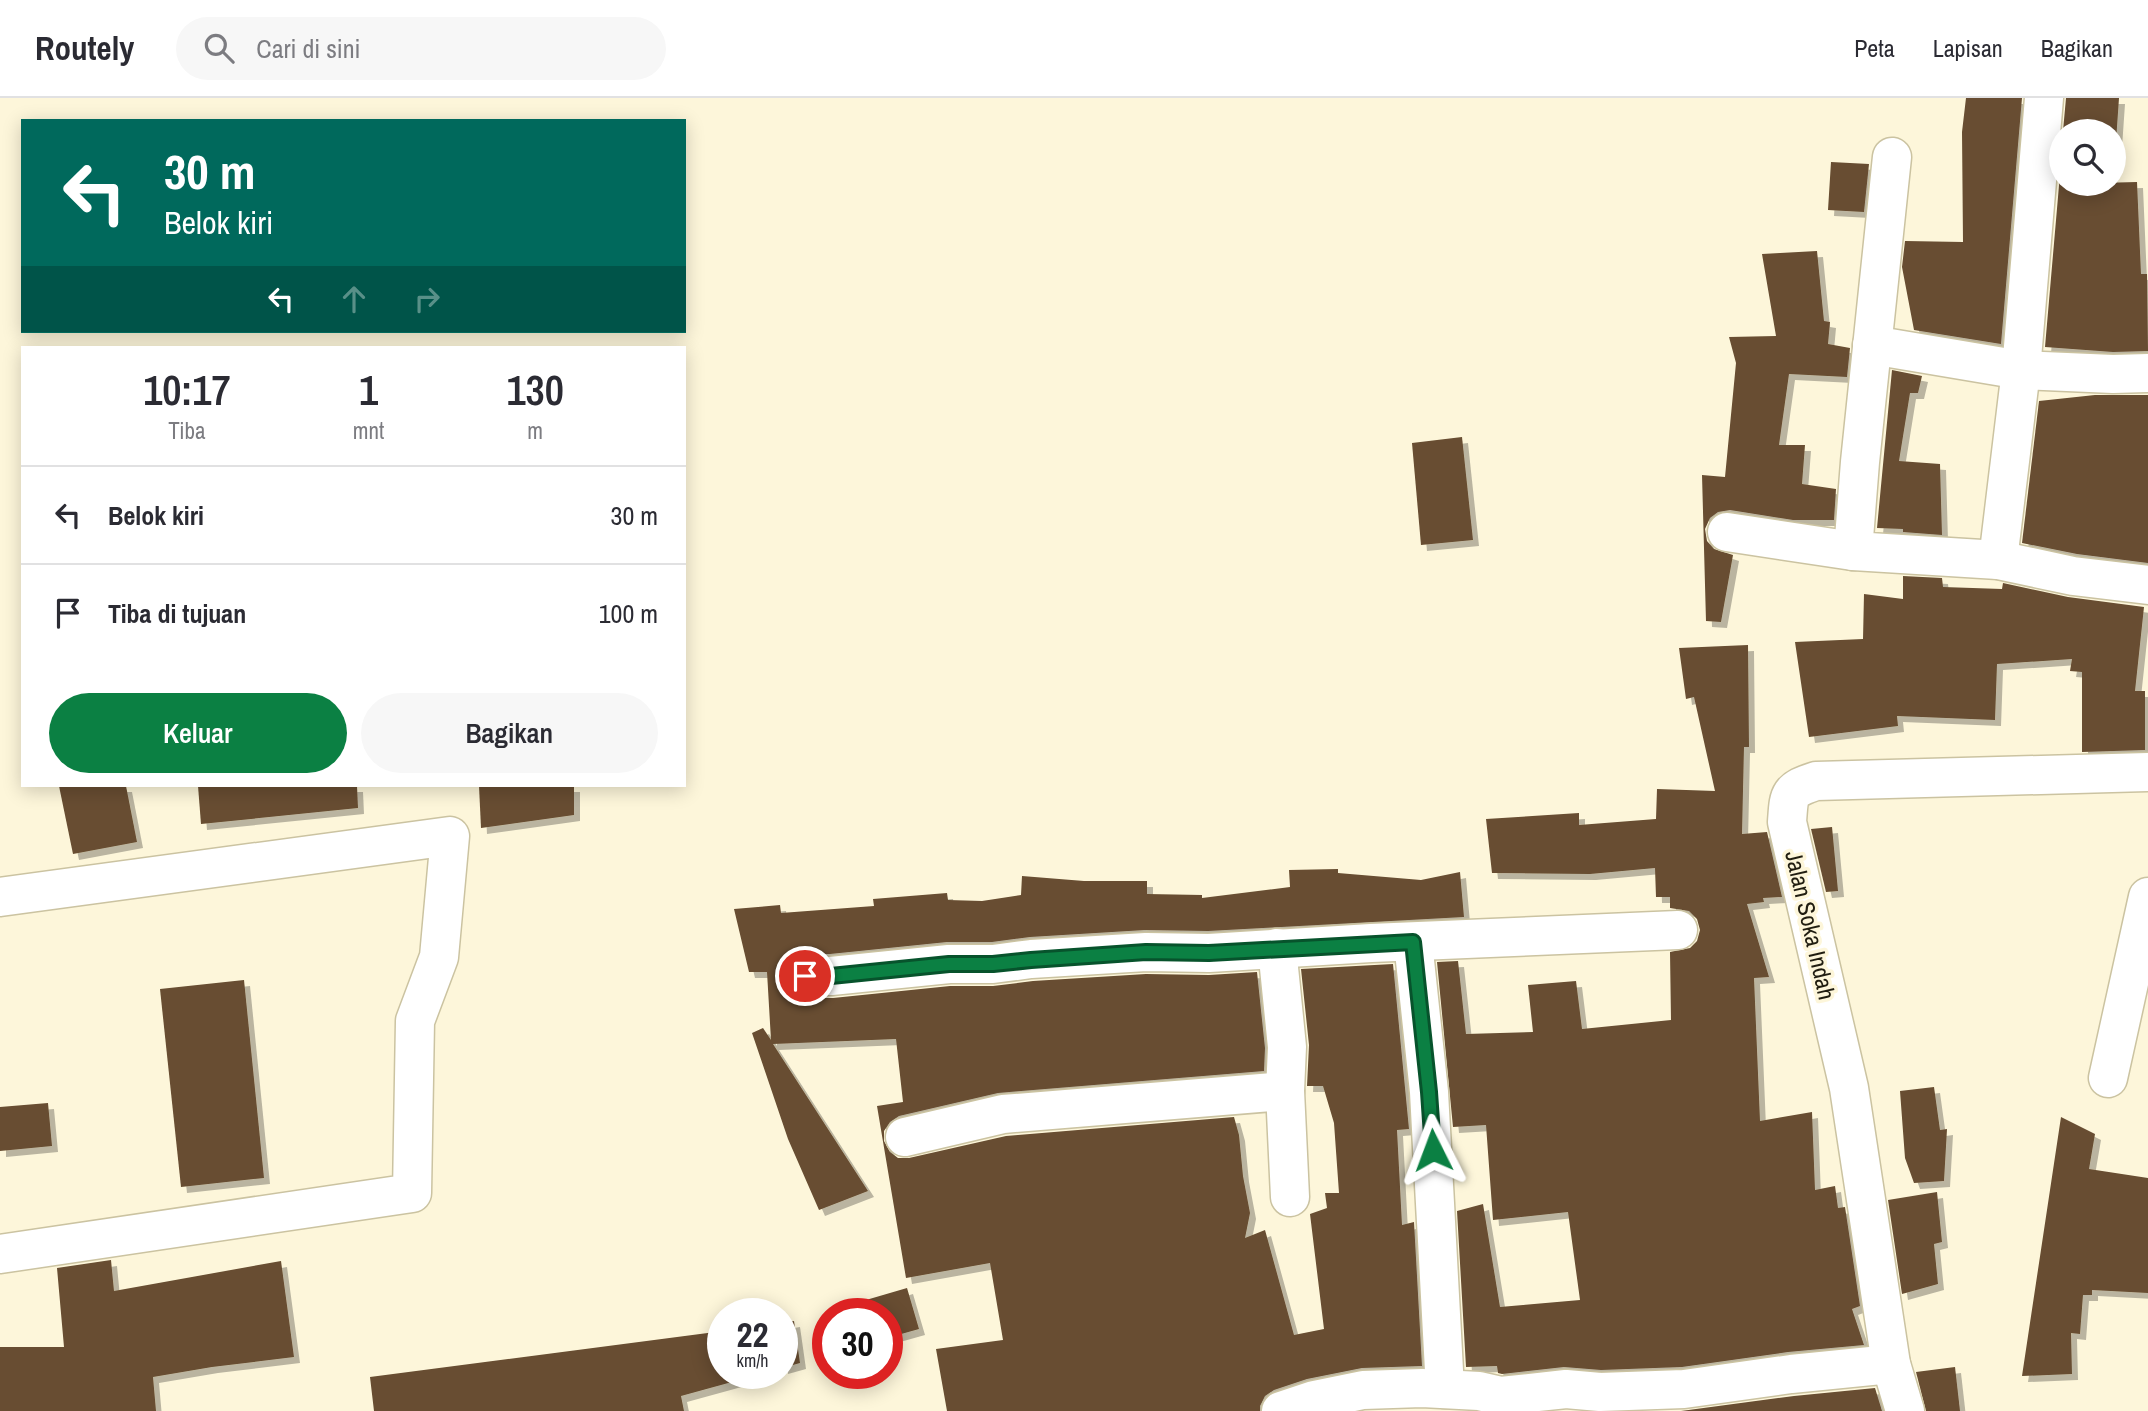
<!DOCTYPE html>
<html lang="id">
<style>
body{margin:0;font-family:"Archivo Narrow",sans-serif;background:#f7f7f7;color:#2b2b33;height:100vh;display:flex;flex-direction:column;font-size:26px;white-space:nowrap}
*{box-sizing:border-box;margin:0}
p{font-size:23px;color:#7c7c81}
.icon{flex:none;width:38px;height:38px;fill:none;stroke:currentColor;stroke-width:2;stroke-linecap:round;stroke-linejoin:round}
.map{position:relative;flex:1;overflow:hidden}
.panel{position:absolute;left:21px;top:248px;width:665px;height:441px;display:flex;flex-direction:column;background:#fff;border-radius:0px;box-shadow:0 4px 18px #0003}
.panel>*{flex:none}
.top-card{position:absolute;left:21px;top:21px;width:665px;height:214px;border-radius:0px;box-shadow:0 4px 18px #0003;background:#00695c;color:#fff;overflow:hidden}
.tools{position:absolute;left:2049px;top:21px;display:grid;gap:14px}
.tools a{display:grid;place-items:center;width:77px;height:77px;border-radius:50%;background:#fff;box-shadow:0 4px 18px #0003;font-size:35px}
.speed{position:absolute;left:707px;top:1200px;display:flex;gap:14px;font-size:35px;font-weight:700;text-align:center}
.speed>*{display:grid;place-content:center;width:91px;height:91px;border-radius:50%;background:#fff;box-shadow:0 4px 18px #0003;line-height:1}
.speed small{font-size:18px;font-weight:400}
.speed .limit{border:10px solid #d22;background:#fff;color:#111}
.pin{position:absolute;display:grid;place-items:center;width:60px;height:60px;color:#fff;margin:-30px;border:4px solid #fff;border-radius:50%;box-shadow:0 2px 7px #0007}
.me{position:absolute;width:77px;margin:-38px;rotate:357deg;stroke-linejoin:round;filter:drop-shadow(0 0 5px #0008)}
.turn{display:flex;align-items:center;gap:24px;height:147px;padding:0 28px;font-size:32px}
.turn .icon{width:91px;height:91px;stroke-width:2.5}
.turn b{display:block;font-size:49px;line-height:60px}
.lanes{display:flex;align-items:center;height:66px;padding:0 28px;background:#0003;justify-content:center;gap:35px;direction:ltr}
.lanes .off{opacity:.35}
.eta{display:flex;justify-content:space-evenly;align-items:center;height:119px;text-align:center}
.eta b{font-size:42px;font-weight:600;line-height:49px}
.cta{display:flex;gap:14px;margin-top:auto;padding:14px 28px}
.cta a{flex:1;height:80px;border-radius:42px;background:#0b8043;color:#fff;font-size:28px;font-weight:600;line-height:80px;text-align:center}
.cta a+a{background:#f7f7f7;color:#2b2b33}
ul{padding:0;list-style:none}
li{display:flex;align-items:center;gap:21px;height:98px;padding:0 28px;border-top:2px solid #e1e1e2}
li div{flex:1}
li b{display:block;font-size:26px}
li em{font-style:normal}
header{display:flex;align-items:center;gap:42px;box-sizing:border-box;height:98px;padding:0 35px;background:#fff;border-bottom:2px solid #e1e1e2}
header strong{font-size:33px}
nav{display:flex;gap:38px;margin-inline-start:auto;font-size:24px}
.search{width:490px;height:63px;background:#f7f7f7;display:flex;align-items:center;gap:18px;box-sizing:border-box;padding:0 24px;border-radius:38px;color:#7c7c81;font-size:26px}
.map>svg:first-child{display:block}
.building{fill:#674d31;filter:url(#shadow)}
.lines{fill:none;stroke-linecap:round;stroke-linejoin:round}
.minor-casing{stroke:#cbc3a1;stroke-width:41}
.minor{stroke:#fff;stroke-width:38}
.route-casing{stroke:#07532c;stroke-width:18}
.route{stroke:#0b8043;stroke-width:12}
.labels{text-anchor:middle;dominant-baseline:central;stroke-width:7;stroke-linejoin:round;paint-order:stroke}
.street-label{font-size:24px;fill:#201d10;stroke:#fdf6da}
</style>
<header>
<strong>Routely</strong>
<div class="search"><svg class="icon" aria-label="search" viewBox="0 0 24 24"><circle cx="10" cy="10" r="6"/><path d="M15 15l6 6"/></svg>Cari di sini</div>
<nav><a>Peta</a><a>Lapisan</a><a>Bagikan</a></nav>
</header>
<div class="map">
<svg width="2148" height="1313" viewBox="0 0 2148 1313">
<defs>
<filter id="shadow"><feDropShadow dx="6" dy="6" stdDeviation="0" flood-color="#0004"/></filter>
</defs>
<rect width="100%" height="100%" fill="#fdf6da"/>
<g class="building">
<path d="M 1966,0 L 2022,0 L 2001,246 L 1914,232 L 1902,169 L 1905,143 L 1963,144 L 1962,34 Z"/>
<path d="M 2066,0 L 2119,0 L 2114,72 L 2114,33 L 2063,33 Z"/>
<path d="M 2062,53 L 2062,86 L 2137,84 L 2141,176 L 2147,176 L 2148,253 L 2113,254 L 2045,249 Z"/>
<path d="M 1831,64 L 1869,66 L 1864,114 L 1828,112 Z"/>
<path d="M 1817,153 L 1824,223 L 1830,224 L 1828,246 L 1850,250 L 1847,279 L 1789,276 L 1779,347 L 1805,347 L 1802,386 L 1836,391 L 1834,422 L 1793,422 L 1730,412 L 1718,414 L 1710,420 L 1705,431 L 1707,443 L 1714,451 L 1733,457 L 1721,524 L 1706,523 L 1702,377 L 1725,379 L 1736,265 L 1729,239 L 1776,238 L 1762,156 Z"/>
<path d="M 1892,272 L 1922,278 L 1918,295 L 1910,295 L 1899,363 L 1940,366 L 1942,437 L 1903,434 L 1903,431 L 1877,430 Z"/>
<path d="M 2095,297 L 2148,297 L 2148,465 L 2077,456 L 2022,445 L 2039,303 Z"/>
<path d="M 1462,339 L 1473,442 L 1421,447 L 1412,345 Z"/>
<path d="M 1903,478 L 1942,480 L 1943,489 L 2002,491 L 2003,485 L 2068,499 L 2144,509 L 2135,593 L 2145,593 L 2145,652 L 2082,654 L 2082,574 L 2070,573 L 2072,561 L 1997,566 L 1995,622 L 1897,618 L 1898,628 L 1809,639 L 1795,544 L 1863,541 L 1864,496 L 1903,501 Z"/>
<path d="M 1748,547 L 1749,649 L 1744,649 L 1742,736 L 1767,734 L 1782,799 L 1763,800 L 1764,804 L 1747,806 L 1769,879 L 1754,880 L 1760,1023 L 1812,1014 L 1815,1092 L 1835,1088 L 1838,1110 L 1845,1109 L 1860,1208 L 1852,1211 L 1864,1247 L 1788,1254 L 1682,1269 L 1601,1272 L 1564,1269 L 1502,1276 L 1498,1275 L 1497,1268 L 1466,1269 L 1457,1113 L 1483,1106 L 1500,1209 L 1580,1202 L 1568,1114 L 1493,1122 L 1486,1027 L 1453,1029 L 1437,864 L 1458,863 L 1466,936 L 1533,934 L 1528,887 L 1576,883 L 1582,931 L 1671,922 L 1670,854 L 1690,850 L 1697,843 L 1700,832 L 1697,821 L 1689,813 L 1670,810 L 1670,799 L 1656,799 L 1655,770 L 1590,776 L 1492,775 L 1486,721 L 1579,715 L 1579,727 L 1656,721 L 1657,691 L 1715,693 L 1694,599 L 1686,601 L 1679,550 Z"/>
<path d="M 59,688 L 126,688 L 137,744 L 73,756 Z"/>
<path d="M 198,688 L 357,688 L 358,710 L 201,726 Z"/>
<path d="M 479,688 L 574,688 L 574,717 L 481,730 Z"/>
<path d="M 1832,729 L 1838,793 L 1826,794 L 1811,731 Z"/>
<path d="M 1338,771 L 1338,775 L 1421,782 L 1460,774 L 1464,819 L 1208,833 L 1145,832 L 1030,839 L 992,844 L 947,844 L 830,856 L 805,856 L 795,859 L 786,867 L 783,877 L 786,888 L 794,897 L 805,900 L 833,900 L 950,888 L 993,888 L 1033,883 L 1146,876 L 1209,877 L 1257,874 L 1265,950 L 1264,973 L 998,995 L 899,1018 L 890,1024 L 884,1033 L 884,1043 L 890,1054 L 898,1060 L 909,1060 L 1006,1038 L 1234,1019 L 1239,1037 L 1243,1078 L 1250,1115 L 1245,1140 L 1265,1132 L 1294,1237 L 1324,1231 L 1310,1116 L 1327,1110 L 1325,1095 L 1339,1095 L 1334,1025 L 1323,988 L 1307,988 L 1309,947 L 1301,871 L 1393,866 L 1409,1031 L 1397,1032 L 1402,1127 L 1414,1124 L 1422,1268 L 1362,1270 L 1307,1281 L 1274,1292 L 1265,1298 L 1260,1308 L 1260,1313 L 947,1313 L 936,1251 L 1003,1242 L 990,1165 L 906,1180 L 877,1008 L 903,1004 L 896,941 L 773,946 L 868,1093 L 819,1112 L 788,1041 L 752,935 L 763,930 L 771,942 L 767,874 L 749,874 L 734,811 L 780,807 L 781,815 L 874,808 L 873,801 L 947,795 L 948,802 L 982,803 L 1021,797 L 1022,778 L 1084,783 L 1147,783 L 1147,796 L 1202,797 L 1202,800 L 1290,789 L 1289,772 Z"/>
<path d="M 244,882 L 264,1080 L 181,1089 L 160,891 Z"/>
<path d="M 1934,989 L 1940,1032 L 1947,1031 L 1944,1083 L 1914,1085 L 1905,1060 L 1900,993 Z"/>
<path d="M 48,1005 L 52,1048 L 0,1053 L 0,1009 Z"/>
<path d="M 2061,1019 L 2095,1036 L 2089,1071 L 2148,1080 L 2148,1195 L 2092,1192 L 2092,1197 L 2083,1197 L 2080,1236 L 2071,1235 L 2072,1276 L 2022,1278 Z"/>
<path d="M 1937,1094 L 1942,1144 L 1934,1146 L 1938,1186 L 1902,1196 L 1888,1102 Z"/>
<path d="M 111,1162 L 114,1193 L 281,1163 L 294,1259 L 212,1269 L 153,1279 L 156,1313 L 0,1313 L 0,1249 L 64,1249 L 57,1170 Z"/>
<path d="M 907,1190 L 919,1231 L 887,1240 L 887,1216 L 869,1216 L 866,1202 Z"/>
<path d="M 794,1223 L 800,1265 L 782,1270 L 782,1225 Z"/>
<path d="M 723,1233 L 723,1276 L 761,1276 L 681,1298 L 684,1313 L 374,1313 L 370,1279 Z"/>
<path d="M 1955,1269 L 1960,1313 L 1926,1313 L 1916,1274 Z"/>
<path d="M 1875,1290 L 1882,1313 L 1681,1313 L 1794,1298 Z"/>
</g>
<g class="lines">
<g class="minor-casing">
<g id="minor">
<path d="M 1892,59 L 1860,364 L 1853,453 L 1998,462 L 2073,478 L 2148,487"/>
<path d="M 1872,247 L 2021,272 L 2113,276 L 2148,275"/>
<path d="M 1727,434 L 1853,453"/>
<path d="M 1998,462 L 2021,272 L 2044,0"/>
<path d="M 0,799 L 450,738 L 439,859 L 415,923 L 412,1095 L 0,1156"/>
<path d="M 1413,844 L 1429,994 L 1445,1291"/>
<path d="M 1277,850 L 1287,949 L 1285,993 L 1290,1099"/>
<path d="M 805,878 L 831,878 L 949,866 L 993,866 L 1031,861 L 1146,854 L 1209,855 L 1371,845 L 1678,832"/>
<path d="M 2108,980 L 2148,799"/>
<path d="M 905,1039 L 1003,1016 L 1285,993"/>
<path d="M 1281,1313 L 1314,1302 L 1363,1292 L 1422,1290 L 1479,1293 L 1501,1298 L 1566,1291 L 1600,1294 L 1684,1291 L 1791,1276 L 1891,1266"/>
<path d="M 1905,1313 L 1891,1266 L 1849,990 L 1787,724 C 1789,696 1788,692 1816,683 L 2148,674"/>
</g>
</g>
<use href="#minor" class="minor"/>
</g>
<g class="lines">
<g class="route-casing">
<path id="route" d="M 805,878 L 831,878 L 949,866 L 993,866 L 1031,862 L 1146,854 L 1209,855 L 1413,844 L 1429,994 L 1433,1052"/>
</g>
<use href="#route" class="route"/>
</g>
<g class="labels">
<g class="street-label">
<text transform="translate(1811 827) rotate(77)">Jalan Soka Indah</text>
</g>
</g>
</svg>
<div class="tools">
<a><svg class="icon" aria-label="search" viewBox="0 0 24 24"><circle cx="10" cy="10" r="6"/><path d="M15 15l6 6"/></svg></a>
</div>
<div class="speed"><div>22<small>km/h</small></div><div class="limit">30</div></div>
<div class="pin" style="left:805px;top:878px;background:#d93025"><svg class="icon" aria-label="arrive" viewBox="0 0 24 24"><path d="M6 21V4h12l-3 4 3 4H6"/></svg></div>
<svg class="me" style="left:1433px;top:1052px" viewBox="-20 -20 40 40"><path d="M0-17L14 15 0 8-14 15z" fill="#0b8043" stroke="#fff" stroke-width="4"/></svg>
<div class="top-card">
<div class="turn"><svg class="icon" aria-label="left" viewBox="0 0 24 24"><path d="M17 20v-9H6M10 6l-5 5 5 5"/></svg><div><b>30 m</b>Belok kiri</div></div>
<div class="lanes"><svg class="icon" aria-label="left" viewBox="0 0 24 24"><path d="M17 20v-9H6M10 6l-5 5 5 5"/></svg><svg class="icon off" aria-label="ahead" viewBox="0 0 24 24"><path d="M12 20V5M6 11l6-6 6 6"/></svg><svg class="icon off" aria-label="right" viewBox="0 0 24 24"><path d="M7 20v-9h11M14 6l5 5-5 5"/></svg></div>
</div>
<section class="panel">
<div class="eta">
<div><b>10:17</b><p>Tiba</p></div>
<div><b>1</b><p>mnt</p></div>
<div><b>130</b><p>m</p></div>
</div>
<ul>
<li><svg class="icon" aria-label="left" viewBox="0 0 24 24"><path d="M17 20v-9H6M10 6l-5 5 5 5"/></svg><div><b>Belok kiri</b></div><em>30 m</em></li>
<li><svg class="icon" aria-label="arrive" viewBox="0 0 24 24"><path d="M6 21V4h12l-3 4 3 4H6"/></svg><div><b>Tiba di tujuan</b></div><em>100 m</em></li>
</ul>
<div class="cta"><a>Keluar</a><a>Bagikan</a></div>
</section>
</div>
